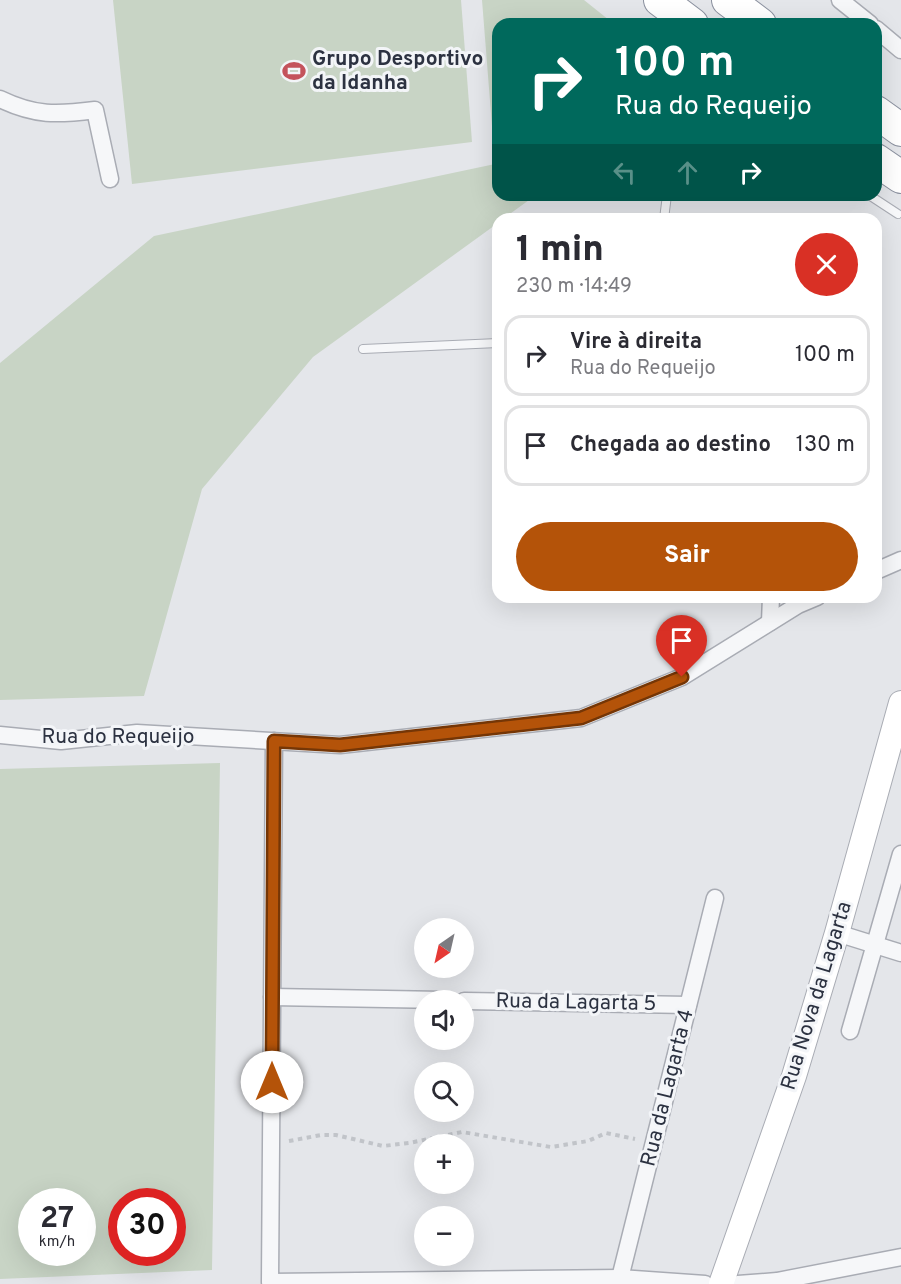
<!DOCTYPE html>
<html lang="pt">
<meta charset="utf-8">
<style>
body{margin:0;font-family:Overpass,sans-serif;background:#f7f7f7;color:#2b2b33;height:100vh;display:flex;flex-direction:column;font-size:22px;white-space:nowrap}
*{box-sizing:border-box;margin:0}
p{font-size:20px;color:#7c7c81}
.icon{flex:none;width:33px;height:33px;fill:none;stroke:currentColor;stroke-width:2;stroke-linecap:round;stroke-linejoin:round}
.map{position:relative;flex:1;overflow:hidden}
.sheet{position:absolute;left:492px;top:213px;width:390px;height:390px;display:flex;flex-direction:column;background:#fff;border-radius:18px;box-shadow:0 6px 24px #0002}
.sheet>*{flex:none}
.hud{position:absolute;left:492px;top:18px;width:390px;height:183px;border-radius:18px;box-shadow:0 6px 24px #0002;background:#00695c;color:#fff;overflow:hidden}
.needle{width:39px;rotate:214deg}
.buttons{position:absolute;left:414px;top:918px;display:grid;gap:12px}
.buttons a{display:grid;place-items:center;width:60px;height:60px;border-radius:50%;background:#fff;box-shadow:0 6px 24px #0002;font-size:30px}
.speed{position:absolute;left:18px;top:1188px;display:flex;gap:12px;font-size:30px;font-weight:700;text-align:center}
.speed>*{display:grid;place-content:center;width:78px;height:78px;border-radius:50%;background:#fff;box-shadow:0 6px 24px #0002;line-height:1}
.speed small{font-size:15px;font-weight:400}
.speed .limit{border:9px solid #d22;background:#fff;color:#111}
.pin{position:absolute;display:grid;place-items:center;width:51px;height:51px;color:#fff;margin:-62px -26px;border-radius:50% 50% 50% 0;rotate:-45deg;box-shadow:0 0 6px #0007}
.pin .icon{rotate:45deg}
.me{position:absolute;width:66px;margin:-33px;rotate:0deg;stroke-linejoin:round;filter:drop-shadow(0 0 4px #0008)}
.turn{display:flex;align-items:center;gap:21px;height:126px;padding:0 24px;font-size:27px}
.turn .icon{width:78px;height:78px;stroke-width:2.5}
.turn b{display:block;font-size:42px;line-height:51px}
.lanes{display:flex;align-items:center;height:57px;padding:0 24px;background:#0003;justify-content:center;gap:30px;direction:ltr}
.lanes .off{opacity:.35}
.round{display:grid;place-items:center;flex:none;width:63px;height:63px;border-radius:32px;background:#f7f7f7}
.overview{display:flex;align-items:center;justify-content:space-between;height:102px;padding:0 24px}
h1{font-size:36px;font-weight:800;line-height:45px}
.button{display:flex;gap:12px;margin-top:auto;padding:12px 24px}
.button a{flex:1;height:69px;border-radius:36px;background:#b45309;color:#fff;font-size:24px;font-weight:800;line-height:69px;text-align:center}
ul{padding:0;list-style:none}
li{display:flex;align-items:center;gap:18px;height:81px;margin:0 12px 9px;padding:0 12px;border:3px solid #e1e1e2;border-radius:18px}
li div{flex:1}
li b{display:block;font-size:22px}
li em{font-style:normal}
.map>svg:first-child{display:block}
.green{fill:#c8d4c5;fill-rule:evenodd}
.lines{fill:none;stroke-linecap:round;stroke-linejoin:round}
.lane-casing{stroke:#a9acb4;stroke-width:10}
.street-casing{stroke:#a9acb4;stroke-width:19}
.secondary-casing{stroke:#a9acb4;stroke-width:26}
.highway-casing{stroke:#8c92a0;stroke-width:34}
.path{stroke:#c1c4c9;stroke-width:4;stroke-dasharray:4.5 4.5;stroke-linecap:butt}
.lane{stroke:#f6f7f9;stroke-width:8}
.street{stroke:#f6f7f9;stroke-width:16}
.secondary{stroke:#fff;stroke-width:24}
.highway{stroke:#fff;stroke-width:32}
.route-casing{stroke:#753606;stroke-width:15}
.route{stroke:#b45309;stroke-width:10}
.labels{text-anchor:middle;dominant-baseline:central;stroke-width:6;stroke-linejoin:round;paint-order:stroke}
.poi-label{font-size:21px;font-weight:bold;fill:#2c3241;stroke:#f3f5f8;text-anchor:start}
.street-label{font-size:21px;fill:#2c3241;stroke:#f3f5f8}
</style>
<div class="map">
<svg width="901" height="1284" viewBox="0 0 901 1284">
<rect width="100%" height="100%" fill="#e4e6ea"/>
<g class="green">
<path d="M 113,0 L 461,0 L 472,142 L 132,184 Z"/>
<path d="M 482,0 L 584,0 L 614,24 L 498,24 L 498,195 L 536,195 L 503,219 L 498,219 L 498,223 L 313,357 L 202,489 L 144,696 L 0,700 L 0,363 L 154,236 L 495,164 Z"/>
<path d="M 220,763 L 212,1270 L 0,1279 L 0,769 ZM 32,1202 L 82,1202 L 82,1252 L 32,1252 ZM 122,1202 L 172,1202 L 172,1252 L 122,1252 Z"/>
</g>
<g class="lines">
<g class="lane-casing">
<g id="lane">
<path d="M 869,195 L 898,214"/>
<path d="M 664,219 L 667,195"/>
<path d="M 363,349 L 498,343"/>
</g>
</g>
<g class="street-casing">
<g id="street">
<path d="M 840,0 L 870,24"/>
<path d="M 876,29 L 901,50"/>
<path d="M 0,99 C 35,116 57,115 95,110 L 110,179"/>
<path d="M 876,571 L 901,560"/>
<path d="M 770,622 L 771,597"/>
<path d="M 0,735 L 61,741 L 137,733 L 340,745 L 581,718 L 682,677 L 798,605 L 817,597"/>
<path d="M 274,741 L 270,1282 L 620,1278 L 705,1284"/>
<path d="M 837,933 L 901,953"/>
<path d="M 272,997 L 443,1000"/>
<path d="M 464,1001 L 688,1005"/>
<path d="M 850,1031 L 901,854"/>
<path d="M 620,1278 L 715,898"/>
<path d="M 738,1284 L 777,1281 L 901,1257"/>
</g>
</g>
<g class="secondary-casing">
<path id="secondary" d="M 721,1284 L 794,1076 L 837,933 L 901,703"/>
</g>
<g class="highway-casing">
<g id="highway">
<path d="M 660,0 L 692,24"/>
<path d="M 728,0 L 760,24"/>
<path d="M 876,112 L 901,130"/>
<path d="M 876,160 L 901,177"/>
</g>
</g>
<path class="path" d="M 289,1141 L 321,1135 L 336,1135 L 383,1146 L 409,1143 L 462,1132 L 551,1147 L 588,1141 L 606,1133 L 635,1139"/>
<use href="#lane" class="lane"/>
<use href="#street" class="street"/>
<use href="#secondary" class="secondary"/>
<use href="#highway" class="highway"/>
</g>
<g class="lines">
<g class="route-casing">
<path id="route" d="M 272,1082 L 274,741 L 340,745 L 581,718 L 682,677"/>
</g>
<use href="#route" class="route"/>
</g>
<defs>
<g id="stadium-bare" transform="scale(1.8)"><path d="M0-5a6.5 5 0 1 0 0 10a6.5 5 0 1 0 0-10ZM-3.5-1.8h7v3.6h-7Z" fill="#c4535c" stroke="#f3f5f8" stroke-width="2.5" paint-order="stroke"/></g>
</defs>
<g fill-rule="evenodd">
<use href="#stadium-bare" x="294" y="71"/>
</g>
<g class="labels">
<g class="poi-label">
<text x="312" y="59">Grupo Desportivo<tspan x="312" dy="24">da Idanha</tspan></text>
</g>
<g class="street-label">
<text x="118" y="737">Rua do Requeijo</text>
<text transform="translate(817 996) rotate(-73)">Rua Nova da Lagarta</text>
<text transform="translate(576 1003) rotate(1)">Rua da Lagarta 5</text>
<text transform="translate(668 1088) rotate(-76)">Rua da Lagarta 4</text>
</g>
</g>
</svg>
<div class="buttons">
<a><svg class="needle" viewBox="-14 -14 28 28"><path d="M0-13l5 13h-10z" fill="#e53935"/><path d="M0 13l5-13h-10z" fill="#7c7c81"/></svg></a>
<a><svg class="icon" aria-label="sound" viewBox="0 0 24 24"><path d="M4 9h4l5-4v14l-5-4H4zM17 9q2 3 0 6"/></svg></a>
<a><svg class="icon" aria-label="search" viewBox="0 0 24 24"><circle cx="10" cy="10" r="6"/><path d="M15 15l6 6"/></svg></a>
<a>+</a>
<a>−</a>
</div>
<div class="speed"><div>27<small>km/h</small></div><div class="limit">30</div></div>
<div class="pin" style="left:682px;top:677px;background:#d93025"><svg class="icon" aria-label="arrive" viewBox="0 0 24 24"><path d="M6 21V4h12l-3 4 3 4H6"/></svg></div>
<svg class="me" style="left:272px;top:1082px" viewBox="-20 -20 40 40"><circle r="19" fill="#fff"/><path d="M0-13L10 11 0 6-10 11z" fill="#b45309"/></svg>
<div class="hud">
<div class="turn"><svg class="icon" aria-label="right" viewBox="0 0 24 24"><path d="M7 20v-9h11M14 6l5 5-5 5"/></svg><div><b>100 m</b>Rua do Requeijo</div></div>
<div class="lanes"><svg class="icon off" aria-label="left" viewBox="0 0 24 24"><path d="M17 20v-9H6M10 6l-5 5 5 5"/></svg><svg class="icon off" aria-label="ahead" viewBox="0 0 24 24"><path d="M12 20V5M6 11l6-6 6 6"/></svg><svg class="icon" aria-label="right" viewBox="0 0 24 24"><path d="M7 20v-9h11M14 6l5 5-5 5"/></svg></div>
</div>
<section class="sheet">
<div class="overview"><div><h1>1 min</h1><p>230 m · 14:49</p></div><a class="round" style="background:#d93025;color:#fff"><svg class="icon" aria-label="close" viewBox="0 0 24 24"><path d="M6 6l12 12M18 6L6 18"/></svg></a></div>
<ul>
<li><svg class="icon" aria-label="right" viewBox="0 0 24 24"><path d="M7 20v-9h11M14 6l5 5-5 5"/></svg><div><b>Vire à direita</b><p>Rua do Requeijo</p></div><em>100 m</em></li>
<li><svg class="icon" aria-label="arrive" viewBox="0 0 24 24"><path d="M6 21V4h12l-3 4 3 4H6"/></svg><div><b>Chegada ao destino</b></div><em>130 m</em></li>
</ul>
<div class="button"><a>Sair</a></div>
</section>
</div>
